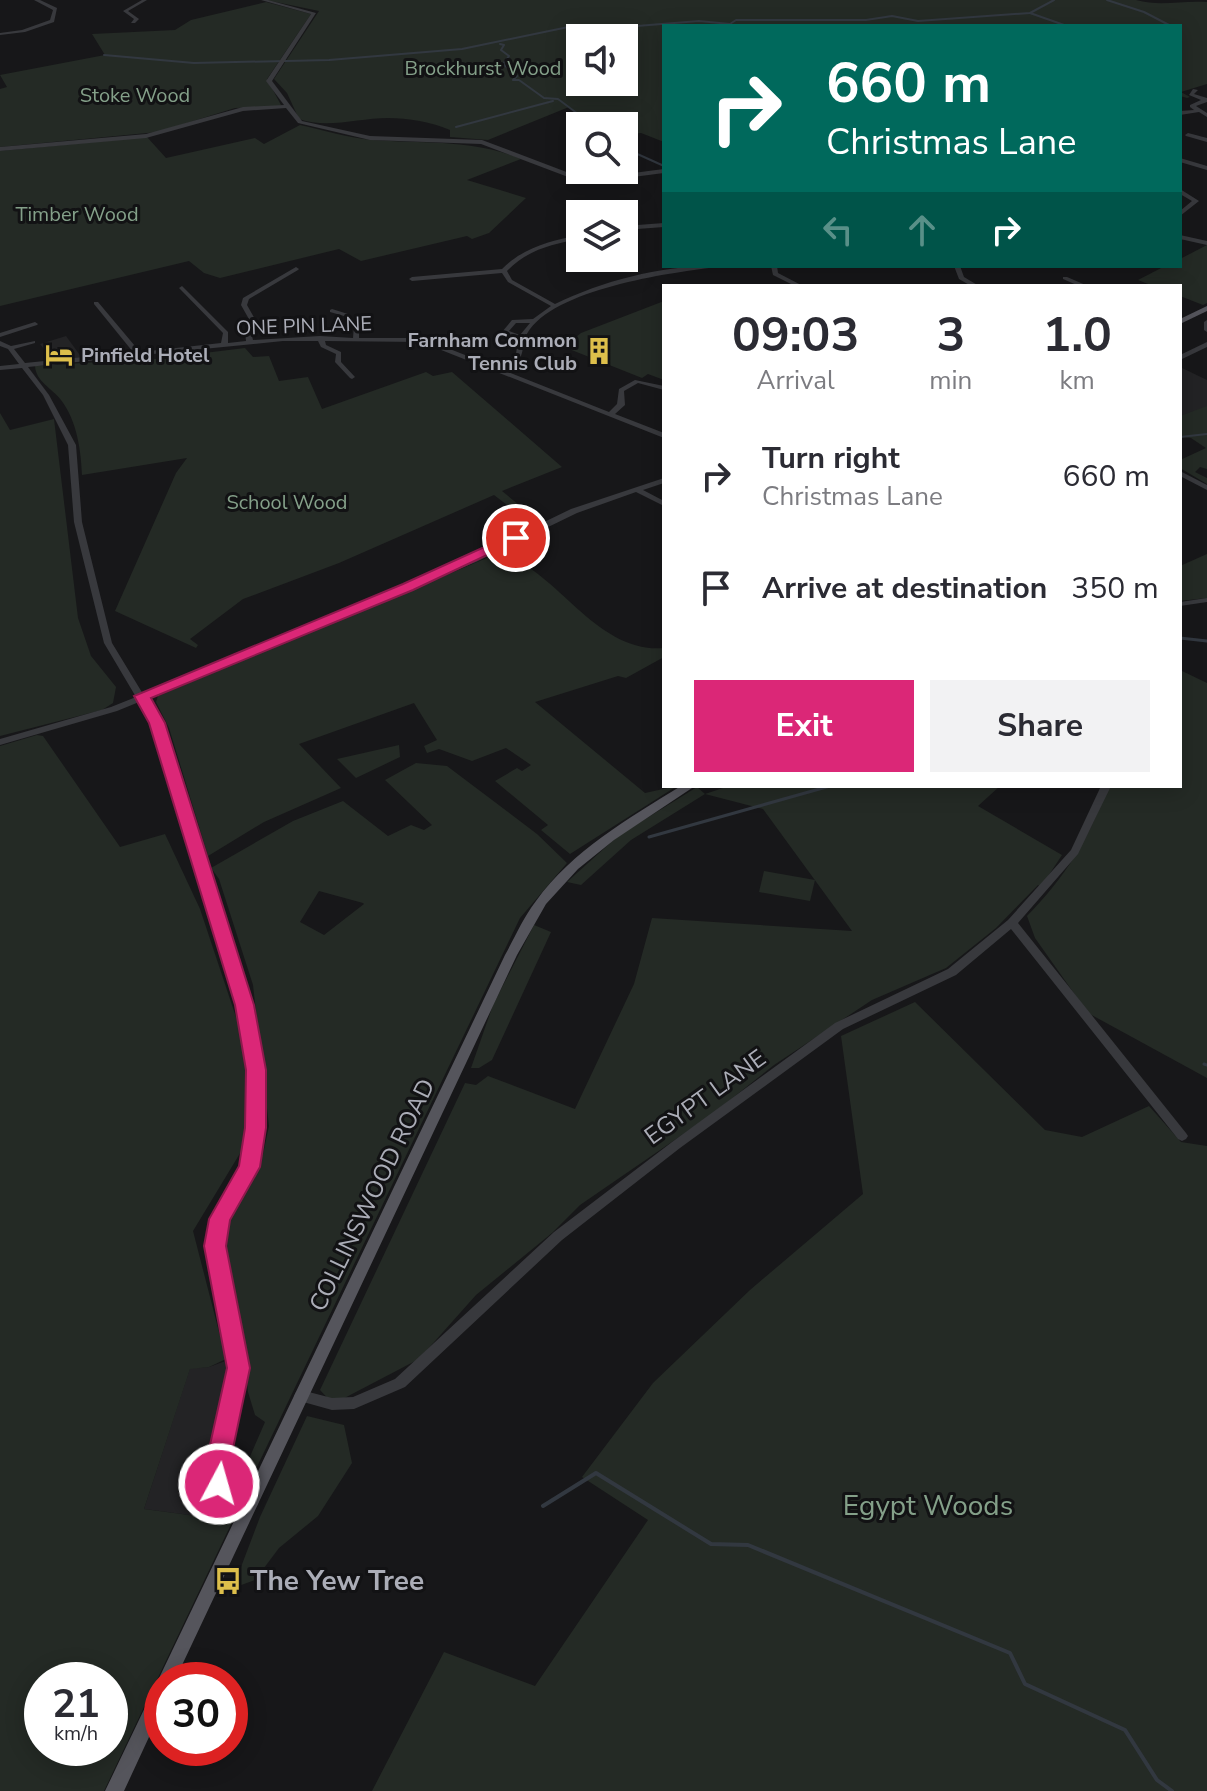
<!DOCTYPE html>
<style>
body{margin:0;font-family:"Nunito Sans",sans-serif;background:#f2f2f3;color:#2b2b33;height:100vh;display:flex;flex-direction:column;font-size:30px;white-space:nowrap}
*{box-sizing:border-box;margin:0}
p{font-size:26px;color:#7c7c81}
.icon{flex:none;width:44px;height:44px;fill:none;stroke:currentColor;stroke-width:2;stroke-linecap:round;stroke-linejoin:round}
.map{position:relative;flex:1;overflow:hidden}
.side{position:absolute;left:662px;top:284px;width:520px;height:504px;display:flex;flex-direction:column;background:#fff;border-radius:0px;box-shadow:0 4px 20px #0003}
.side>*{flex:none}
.guide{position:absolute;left:662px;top:24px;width:520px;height:244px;border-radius:0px;box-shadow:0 4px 20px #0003;background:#00695c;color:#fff;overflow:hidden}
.fabs{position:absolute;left:566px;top:24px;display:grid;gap:16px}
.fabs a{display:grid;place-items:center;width:72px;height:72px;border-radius:0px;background:#fff;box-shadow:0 4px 20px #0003;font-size:40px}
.speed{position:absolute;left:24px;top:1662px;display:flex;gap:16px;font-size:40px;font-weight:700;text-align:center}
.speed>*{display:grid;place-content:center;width:104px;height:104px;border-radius:50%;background:#fff;box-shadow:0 4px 20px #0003;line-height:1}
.speed small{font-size:20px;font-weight:400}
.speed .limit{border:12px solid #d22;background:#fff;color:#111}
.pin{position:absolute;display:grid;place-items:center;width:68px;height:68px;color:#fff;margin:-34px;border:4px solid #fff;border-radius:50%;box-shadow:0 2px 8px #0007}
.me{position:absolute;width:88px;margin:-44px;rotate:6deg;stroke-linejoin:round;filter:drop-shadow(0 0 6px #0008)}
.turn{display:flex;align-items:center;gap:28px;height:168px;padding:0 32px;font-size:36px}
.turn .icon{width:104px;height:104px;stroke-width:2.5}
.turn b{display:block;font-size:56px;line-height:68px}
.lanes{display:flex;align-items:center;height:76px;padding:0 32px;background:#0003;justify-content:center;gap:40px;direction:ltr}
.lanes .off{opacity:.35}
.eta{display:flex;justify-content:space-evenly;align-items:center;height:136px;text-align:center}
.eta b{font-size:48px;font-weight:700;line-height:56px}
.action{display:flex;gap:16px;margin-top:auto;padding:16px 32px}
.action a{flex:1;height:92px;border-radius:0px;background:#db2777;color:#fff;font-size:32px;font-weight:700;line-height:92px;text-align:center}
.action a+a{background:#f2f2f3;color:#2b2b33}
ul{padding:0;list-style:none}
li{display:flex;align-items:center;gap:24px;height:112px;padding:0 32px}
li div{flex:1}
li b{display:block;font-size:30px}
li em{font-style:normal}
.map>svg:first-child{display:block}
.built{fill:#232325}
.green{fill:#242a25;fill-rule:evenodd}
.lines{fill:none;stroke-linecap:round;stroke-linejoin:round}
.stream-far2{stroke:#323840;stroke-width:2}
.stream-far1{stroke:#323840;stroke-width:3}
.stream{stroke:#323840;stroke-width:4}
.minor{fill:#38393d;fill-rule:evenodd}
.major{fill:#55555c;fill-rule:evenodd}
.route{fill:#db2777;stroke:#8e194d;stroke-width:2}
.labels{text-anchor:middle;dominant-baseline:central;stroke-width:6;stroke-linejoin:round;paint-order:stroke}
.far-park-label{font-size:20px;fill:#84a089;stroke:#121214}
.far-street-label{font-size:20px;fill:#abadb7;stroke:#121214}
.far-poi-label{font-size:20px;font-weight:bold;fill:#abadb7;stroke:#121214;text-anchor:end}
.street-label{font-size:24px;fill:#abadb7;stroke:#121214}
.near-park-label{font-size:28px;fill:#84a089;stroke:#121214}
.near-poi-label{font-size:28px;font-weight:bold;fill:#abadb7;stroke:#121214;text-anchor:start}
</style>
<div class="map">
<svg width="1207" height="1791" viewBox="0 0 1207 1791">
<rect width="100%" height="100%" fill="#171719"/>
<g class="built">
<path d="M 66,336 L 82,358 L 53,360 L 40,344 Z"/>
<path d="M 1180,367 L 1207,380 L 1207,434 L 1180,432 Z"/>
<path d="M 234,1358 L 234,1385 L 212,1470 L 213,1489 L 226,1502 L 219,1519 L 144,1509 L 190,1368 L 209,1367 Z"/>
</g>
<g class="green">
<path d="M 266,0 L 1136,0 C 1162,7 1181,0 1207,2 L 1207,84 L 1181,92 L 1190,97 L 1187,98 L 1180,96 L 1180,26 L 664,26 L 664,142 L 641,133 L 624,135 L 624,126 L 593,126 L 569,107 L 488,140 L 450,137 L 450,130 C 432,122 408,118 388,118 C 359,118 327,129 299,119 L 287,93 L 274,79 L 319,11 ZM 580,38 L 624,38 L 624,82 L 580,82 Z"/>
<path d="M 266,2 L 311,14 L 267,79 L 281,105 L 278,107 L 235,108 L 158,132 L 0,147 L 0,89 L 7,87 L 0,75 L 105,55 L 92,34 L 175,30 L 191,20 Z"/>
<path d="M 300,125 C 324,130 348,138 373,140 C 424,144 474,139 521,159 L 467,180 L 526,198 L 489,233 L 472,239 L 467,236 L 361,261 L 339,249 L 220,278 L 204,273 L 189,261 L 0,306 L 0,151 L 147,137 L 166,158 L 255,138 L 264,144 Z"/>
<path d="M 1207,245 L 1207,303 L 1203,305 L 1180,296 L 1180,286 L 1153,286 L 1138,280 L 1165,266 L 1180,266 L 1180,259 Z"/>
<path d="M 664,301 L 664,380 L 648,374 L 642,378 L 564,347 L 581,333 Z"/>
<path d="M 245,348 L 253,357 L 269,356 L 279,381 L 308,377 L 322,409 L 426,372 L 433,376 L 452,372 L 562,467 L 502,491 L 540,522 L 533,525 L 494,495 L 339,563 L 243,599 L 190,639 L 198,645 L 196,648 L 115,611 L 176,473 L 187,458 L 82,475 C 81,450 77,421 61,400 C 52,388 36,382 35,366 L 99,362 L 106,365 Z"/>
<path d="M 1207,406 L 1207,469 L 1200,467 L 1195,472 L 1207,478 L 1207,484 L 1180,468 L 1180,460 L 1206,448 L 1191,438 L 1180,437 L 1180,416 Z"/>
<path d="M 0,413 L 10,430 L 54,419 L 78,618 L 91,656 L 116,687 L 113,703 L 102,710 L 0,736 Z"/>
<path d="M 1207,554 L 1207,598 L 1180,601 L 1180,566 Z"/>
<path d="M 494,555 C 551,557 591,654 664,648 L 664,657 L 626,678 L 618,676 L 535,702 L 645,793 L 677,786 L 570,854 L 541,830 L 548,825 L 495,781 L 517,768 L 522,771 L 531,765 L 506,748 L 472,761 L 439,749 L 427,753 L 424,746 L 437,740 L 414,703 L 299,744 L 341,788 L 264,822 L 208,856 L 169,728 L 156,702 L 158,696 Z"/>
<path d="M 1180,670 L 1207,683 L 1207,1078 L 1088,1013 L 1035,938 L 1027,916 C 1064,879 1091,836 1108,786 L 1180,786 Z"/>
<path d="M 37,735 L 43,736 L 120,847 L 165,834 L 200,909 L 249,1056 L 245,1145 L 193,1231 L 226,1359 L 209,1367 L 190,1369 L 144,1509 L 219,1519 L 226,1502 L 234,1508 L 233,1520 L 104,1791 L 0,1791 L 0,746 ZM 42,1680 L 110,1680 L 110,1748 L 42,1748 Z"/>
<path d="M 399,745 L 400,757 L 356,778 L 337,759 Z"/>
<path d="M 416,763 L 447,766 L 537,834 L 567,863 L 520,918 L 253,1475 L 238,1484 L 265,1422 L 255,1415 L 248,1392 L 239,1310 L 222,1232 L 263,1154 L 269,1126 L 253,985 L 219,879 L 211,868 L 293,821 L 343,801 L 388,836 L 411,825 L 424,830 L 432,825 L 385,780 ZM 319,891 L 363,903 L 364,904 L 324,935 L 300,922 Z"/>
<path d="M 729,786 L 1000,786 L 978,806 L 1062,855 L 1041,887 L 1038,885 L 996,928 L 946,968 L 872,1000 L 774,1065 L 711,1115 L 580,1205 L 552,1233 L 476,1295 L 419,1359 L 333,1404 L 320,1390 L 465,1083 L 476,1085 L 488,1076 L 575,1109 L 634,984 L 652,918 L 852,931 L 763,809 L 705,794 L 631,840 L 581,885 L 567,882 L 618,836 L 697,787 L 705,794 Z"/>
<path d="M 764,871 L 815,880 L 810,901 L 759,892 Z"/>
<path d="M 534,925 L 551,932 L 492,1060 L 479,1068 L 471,1068 L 493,1005 Z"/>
<path d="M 915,1002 L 1045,1130 L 1082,1137 L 1149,1106 L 1181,1142 L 1207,1146 L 1207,1791 L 372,1791 L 444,1652 L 535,1686 L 648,1520 L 582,1477 L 653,1383 L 750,1290 L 863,1194 L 841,1036 Z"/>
<path d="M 307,1416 L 344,1425 L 352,1463 L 318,1516 L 279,1548 L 255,1580 L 233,1588 L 260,1517 Z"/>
</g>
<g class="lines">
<g class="stream-far2">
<path d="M 1107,0 L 1144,12 L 1171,26"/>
<path d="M 1030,13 L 1067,26"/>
<path d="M 500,44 L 504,45 L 501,50 L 509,56 L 503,64 L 517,76 L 513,80 L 519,80 L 544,98 L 558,99 L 594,126"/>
<path d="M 104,55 L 194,63 L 329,60 L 462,49 L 578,25 L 612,28 L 699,21 L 730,24 L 736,20 L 866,20 L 892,16 L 918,21 L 1030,13 L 1054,0"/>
<path d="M 456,127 L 553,101"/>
<path d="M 624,148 L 664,166"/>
<path d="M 1180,437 L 1207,434"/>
</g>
<g class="stream-far1">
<path d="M 1180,638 L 1207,641"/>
<path d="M 649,837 L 830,786"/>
<path d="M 1204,1064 L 1207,1065"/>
</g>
<path class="stream" d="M 543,1506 L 596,1473 L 711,1544 L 748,1545 L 1010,1653 L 1025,1684 L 1125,1730 L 1157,1780 L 1172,1791"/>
<g class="minor">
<path d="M 34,0 L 40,0 L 57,8 L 54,22 L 25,32 L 0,35 L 0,33 L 22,30 L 50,20 L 53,10 Z"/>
<path d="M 142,0 L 147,0 L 128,11 L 139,19 L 135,23 L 131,23 L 134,19 L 123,11 Z"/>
<path d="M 261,0 L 268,0 L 316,13 L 272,81 L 302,121 L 370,136 L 482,140 L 577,176 L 602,177 L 664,169 L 664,173 L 602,181 L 576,180 L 481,144 L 370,140 L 298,123 L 286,108 L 243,111 L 146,138 L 0,151 L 0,147 L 146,134 L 243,107 L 284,105 L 266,81 L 311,14 Z"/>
<path d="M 1193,89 L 1198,90 L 1194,94 L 1207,98 L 1207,102 L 1196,106 L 1207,113 L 1207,117 L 1199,112 L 1180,115 L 1180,111 L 1194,110 L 1190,107 L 1190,105 L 1201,100 L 1189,95 Z"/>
<path d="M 1188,133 L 1207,138 L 1207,142 L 1186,136 L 1185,135 Z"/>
<path d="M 1180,158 L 1207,166 L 1207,170 L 1180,162 Z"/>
<path d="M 1180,189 L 1199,201 L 1180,216 L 1180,211 L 1192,201 L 1180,194 Z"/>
<path d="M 664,223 L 664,227 L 624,230 L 624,226 Z"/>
<path d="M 580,235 L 580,239 C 552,244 527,250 507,271 L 512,280 L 555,304 C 603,281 659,266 712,266 L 709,268 C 662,274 545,291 525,338 C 523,344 523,351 521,356 L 503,370 L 609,412 L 617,404 L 619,389 L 635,380 L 664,386 L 664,390 L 638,383 L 624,391 L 625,405 L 615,414 L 664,433 L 664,438 L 421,342 L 325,341 L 326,345 L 341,352 L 341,362 L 355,377 L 352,379 L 350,378 L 335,362 L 336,354 L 321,347 L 318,341 L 283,341 L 143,355 L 140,358 L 136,356 L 28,367 L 49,395 L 76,445 L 82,522 L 112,643 L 143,694 L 470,558 L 571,509 L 664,478 L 664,483 L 643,490 L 664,501 L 664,506 L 636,492 L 577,513 L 476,562 L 147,699 L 161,723 L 250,1005 L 262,1070 L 262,1128 L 255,1167 L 226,1220 L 221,1246 L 244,1368 L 223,1472 C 229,1488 242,1491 257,1496 L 259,1501 L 257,1506 L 252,1507 C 229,1500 217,1496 209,1472 L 232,1368 L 209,1246 L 214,1219 L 243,1167 L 250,1128 L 250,1070 L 240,1005 L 153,723 L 139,702 L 117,711 L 0,745 L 0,739 L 111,707 L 136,697 L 104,643 L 74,522 L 68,445 L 43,395 L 22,368 L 0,370 L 0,366 L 19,364 L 8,349 L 0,346 L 0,341 L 11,346 L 35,341 L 35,343 L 14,349 L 25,363 L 133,352 L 94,304 L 94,302 L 98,302 L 140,352 L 221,343 L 223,333 L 180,289 L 179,288 L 182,286 L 228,332 L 228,343 L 246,341 L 245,332 L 250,321 L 241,305 L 243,298 L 296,267 L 299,269 L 298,270 L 249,299 L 247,305 L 256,321 L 251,332 L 253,340 L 320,336 L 353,338 L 354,325 L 344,316 L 330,312 L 330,310 L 332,309 L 348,314 L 359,324 L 359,338 L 422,338 L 498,368 L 516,354 L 518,339 L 502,332 L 512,320 L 533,319 L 551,306 L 508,282 L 502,273 L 412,281 L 409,279 L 412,277 L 502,269 C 524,247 550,241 580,235 ZM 516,323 L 530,323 L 520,335 L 509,331 Z"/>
<path d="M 1180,235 L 1207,241 L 1207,245 L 1180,239 Z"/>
<path d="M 771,266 L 777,266 L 778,273 L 803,286 L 795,286 L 773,275 Z"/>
<path d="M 785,266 L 868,266 L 865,268 L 788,268 Z"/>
<path d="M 954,266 L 960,266 L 964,277 L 979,286 L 971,286 L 959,279 Z"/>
<path d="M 1063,277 L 1067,277 L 1088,286 L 1079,286 L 1063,279 Z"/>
<path d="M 1207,320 L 1207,332 L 1204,330 L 1204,322 Z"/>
<path d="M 35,322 L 38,324 L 37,325 L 0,337 L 0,333 Z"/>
<path d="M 1207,342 L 1207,347 L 1180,360 L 1180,355 Z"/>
<path d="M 1180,471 L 1207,485 L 1207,490 L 1180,476 Z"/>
<path d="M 1207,598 L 1207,602 L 1180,606 L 1180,602 Z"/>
<path d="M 1101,786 L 1111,786 L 1078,854 L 1018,923 L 1186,1133 L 1188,1136 L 1186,1139 L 1182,1141 L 1178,1139 L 1011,929 L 956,975 L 843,1029 L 680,1148 L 562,1240 L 405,1387 L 354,1409 L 332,1410 L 296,1400 L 294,1396 L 296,1392 L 301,1390 L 332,1398 L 353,1397 L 395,1379 L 554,1232 L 672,1142 L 835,1023 L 948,969 L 1008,920 L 1071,850 Z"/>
</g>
<g class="major">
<path d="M 1207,306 L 1207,311 L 1180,324 L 1180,319 Z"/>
<path d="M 681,786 L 695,786 L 614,840 L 578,869 L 546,904 L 517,955 L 175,1680 L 162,1680 L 162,1709 L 124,1791 L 105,1791 L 505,955 C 515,937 523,918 536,901 C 572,851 629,818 681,786 Z"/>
</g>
</g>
<path class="route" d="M 511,535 L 523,538 L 413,590 L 151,698 L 165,723 L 254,1005 L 266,1070 L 266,1128 L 260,1167 L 230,1220 L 226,1246 L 250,1368 L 228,1472 L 231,1484 L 228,1492 L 219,1496 L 210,1492 L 204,1472 L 227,1368 L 204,1246 L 209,1219 L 239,1166 L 245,1128 L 246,1070 L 235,1005 L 149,723 L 134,696 L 403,584 Z"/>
<defs>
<g id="building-bare" transform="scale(2.16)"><path d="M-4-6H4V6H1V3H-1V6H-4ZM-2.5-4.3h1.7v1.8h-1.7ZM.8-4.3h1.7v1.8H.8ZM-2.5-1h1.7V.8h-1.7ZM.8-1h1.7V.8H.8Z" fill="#ddbf4b" stroke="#121214" stroke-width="2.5" paint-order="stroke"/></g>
<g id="hotel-bare" transform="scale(2.16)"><path d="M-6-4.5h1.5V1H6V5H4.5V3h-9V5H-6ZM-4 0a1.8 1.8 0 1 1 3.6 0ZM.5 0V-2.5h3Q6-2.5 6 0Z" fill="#ddbf4b" stroke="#121214" stroke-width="2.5" paint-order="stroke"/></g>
<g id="bus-bare" transform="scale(2.16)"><path d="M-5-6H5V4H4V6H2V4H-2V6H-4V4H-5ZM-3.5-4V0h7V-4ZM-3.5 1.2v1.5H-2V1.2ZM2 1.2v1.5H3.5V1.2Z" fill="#ddbf4b" stroke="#121214" stroke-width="2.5" paint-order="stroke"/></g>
</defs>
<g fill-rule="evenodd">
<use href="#building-bare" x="599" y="351"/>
<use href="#hotel-bare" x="59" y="355"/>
<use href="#bus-bare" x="228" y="1581"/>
</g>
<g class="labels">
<g class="far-park-label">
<text x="483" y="68">Brockhurst Wood</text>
<text x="135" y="95">Stoke Wood</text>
<text x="77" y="214">Timber Wood</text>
<text x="287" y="502">School Wood</text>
</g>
<g class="far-street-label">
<text transform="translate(304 326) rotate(-2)">ONE PIN LANE</text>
</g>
<g class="far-poi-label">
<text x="577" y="340">Farnham Common<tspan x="577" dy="23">Tennis Club</tspan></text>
<text x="81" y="355" text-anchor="start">Pinfield Hotel</text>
</g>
<g class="street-label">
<text transform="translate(705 1097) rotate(-36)">EGYPT LANE</text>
<text transform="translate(372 1195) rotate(-64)">COLLINSWOOD ROAD</text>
</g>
<g class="near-park-label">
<text x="928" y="1506">Egypt Woods</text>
</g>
<g class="near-poi-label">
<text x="250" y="1581">The Yew Tree</text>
</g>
</g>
</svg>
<div class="fabs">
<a><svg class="icon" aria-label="sound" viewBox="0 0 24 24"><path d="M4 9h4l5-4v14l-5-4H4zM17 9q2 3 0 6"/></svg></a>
<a><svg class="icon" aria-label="search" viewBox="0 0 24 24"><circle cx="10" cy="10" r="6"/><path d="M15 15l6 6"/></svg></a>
<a><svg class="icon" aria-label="layers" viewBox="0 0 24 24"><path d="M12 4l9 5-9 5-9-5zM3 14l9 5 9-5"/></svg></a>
</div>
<div class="speed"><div>21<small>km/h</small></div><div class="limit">30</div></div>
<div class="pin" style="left:516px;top:538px;background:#d93025"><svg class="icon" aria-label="arrive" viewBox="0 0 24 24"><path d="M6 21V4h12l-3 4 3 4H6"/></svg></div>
<svg class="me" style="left:219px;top:1484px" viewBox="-20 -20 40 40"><circle r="17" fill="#db2777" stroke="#fff" stroke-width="3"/><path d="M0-11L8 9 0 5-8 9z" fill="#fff"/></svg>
<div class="guide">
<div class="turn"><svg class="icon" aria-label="right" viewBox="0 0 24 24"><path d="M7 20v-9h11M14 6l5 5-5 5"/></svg><div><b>660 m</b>Christmas Lane</div></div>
<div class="lanes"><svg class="icon off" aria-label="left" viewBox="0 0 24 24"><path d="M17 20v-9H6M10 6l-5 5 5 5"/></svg><svg class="icon off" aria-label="ahead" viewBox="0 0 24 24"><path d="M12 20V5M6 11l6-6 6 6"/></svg><svg class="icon" aria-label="right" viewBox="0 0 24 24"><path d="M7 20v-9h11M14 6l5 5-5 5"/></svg></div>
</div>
<section class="side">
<div class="eta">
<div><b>09:03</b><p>Arrival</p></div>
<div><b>3</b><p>min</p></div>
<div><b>1.0</b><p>km</p></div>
</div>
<ul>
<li><svg class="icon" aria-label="right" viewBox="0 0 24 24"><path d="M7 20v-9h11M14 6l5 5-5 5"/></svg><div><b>Turn right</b><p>Christmas Lane</p></div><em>660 m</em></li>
<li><svg class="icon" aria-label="arrive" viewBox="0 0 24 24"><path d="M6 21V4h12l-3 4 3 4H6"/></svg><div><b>Arrive at destination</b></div><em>350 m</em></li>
</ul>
<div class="action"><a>Exit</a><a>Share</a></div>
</section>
</div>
